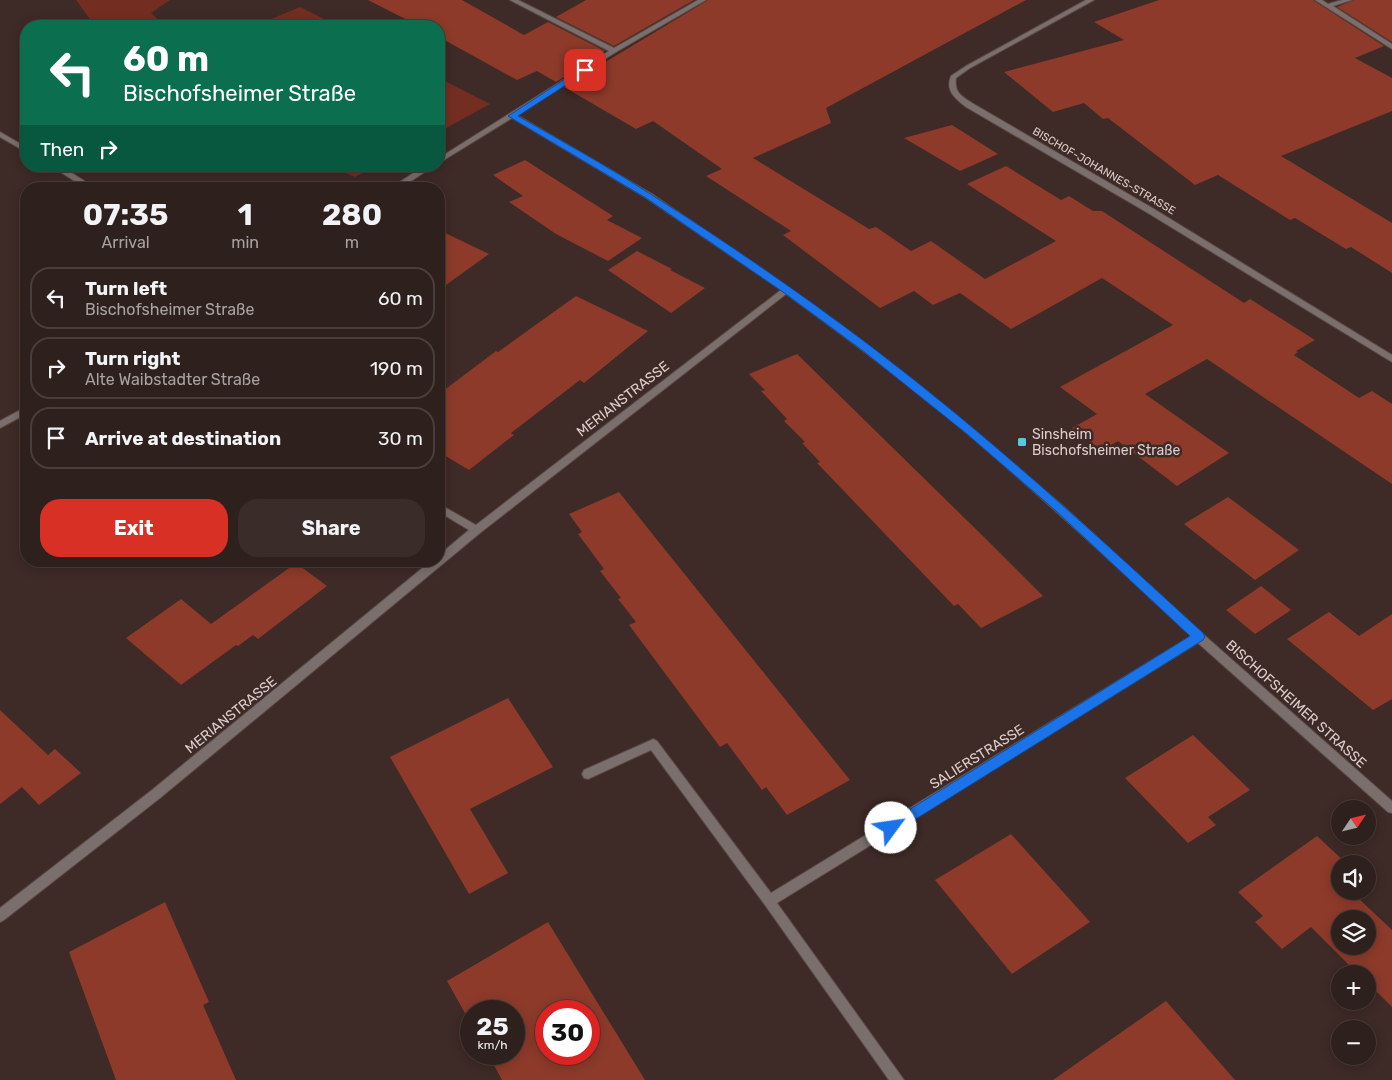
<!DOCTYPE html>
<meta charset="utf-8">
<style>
body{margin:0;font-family:Rubik,sans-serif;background:#3a2d29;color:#f1f3f6;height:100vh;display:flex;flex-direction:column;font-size:19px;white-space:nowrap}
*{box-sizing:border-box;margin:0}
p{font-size:16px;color:#a7a3a3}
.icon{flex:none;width:28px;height:28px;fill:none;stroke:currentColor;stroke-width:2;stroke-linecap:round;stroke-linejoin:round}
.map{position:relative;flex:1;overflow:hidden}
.drawer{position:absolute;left:20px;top:182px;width:425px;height:385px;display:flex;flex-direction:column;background:#2e201c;border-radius:20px;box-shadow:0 2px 12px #0003,0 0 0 1px #493e3b}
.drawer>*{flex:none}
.hud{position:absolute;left:20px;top:20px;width:425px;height:152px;border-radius:20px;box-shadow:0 2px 12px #0003,0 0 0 1px #493e3b;background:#0b6e4f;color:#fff;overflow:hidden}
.needle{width:32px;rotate:55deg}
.fabs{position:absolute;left:1331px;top:800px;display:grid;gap:10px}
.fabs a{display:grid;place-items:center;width:45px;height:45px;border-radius:50%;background:#2e201c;box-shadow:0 2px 12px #0003,0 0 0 1px #493e3b;font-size:25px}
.speed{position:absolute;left:460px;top:1000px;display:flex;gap:10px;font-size:25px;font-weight:700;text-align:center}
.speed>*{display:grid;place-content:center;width:65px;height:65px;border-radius:50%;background:#2e201c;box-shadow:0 2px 12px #0003,0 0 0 1px #493e3b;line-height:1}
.speed small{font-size:12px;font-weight:400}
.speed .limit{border:8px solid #d22;background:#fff;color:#111}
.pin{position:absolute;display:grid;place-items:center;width:42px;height:42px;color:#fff;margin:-21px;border-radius:10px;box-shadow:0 2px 8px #0006}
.me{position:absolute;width:55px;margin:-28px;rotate:59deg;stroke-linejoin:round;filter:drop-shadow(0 0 4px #0008)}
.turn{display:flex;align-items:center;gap:18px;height:105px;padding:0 20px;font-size:22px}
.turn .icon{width:65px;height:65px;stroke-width:2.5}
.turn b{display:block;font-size:35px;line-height:42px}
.then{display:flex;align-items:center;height:48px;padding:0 20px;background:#0003;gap:10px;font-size:19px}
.eta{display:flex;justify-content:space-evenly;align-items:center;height:85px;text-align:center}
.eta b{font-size:30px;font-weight:700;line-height:35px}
.cta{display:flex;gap:10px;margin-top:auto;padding:10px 20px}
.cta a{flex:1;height:58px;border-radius:20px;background:#d93025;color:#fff;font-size:20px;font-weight:700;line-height:58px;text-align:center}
.cta a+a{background:#3a2d29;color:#f1f3f6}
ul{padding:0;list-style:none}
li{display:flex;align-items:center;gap:15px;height:62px;margin:0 10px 8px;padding:0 10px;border:2px solid #493e3b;border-radius:20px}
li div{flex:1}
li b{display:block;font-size:19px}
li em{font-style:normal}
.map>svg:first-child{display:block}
.green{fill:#732e21}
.building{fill:#8d3a2a;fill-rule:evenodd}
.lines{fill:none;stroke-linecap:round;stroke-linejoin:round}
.minor-casing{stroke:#5a4844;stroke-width:2}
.minor{fill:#7a6f6d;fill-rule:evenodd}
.route{fill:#1a73e8;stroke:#114b97}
.poi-dot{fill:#56c9e0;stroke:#3e2a26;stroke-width:2}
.labels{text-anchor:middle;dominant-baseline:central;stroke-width:5;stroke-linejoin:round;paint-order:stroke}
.far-street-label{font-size:11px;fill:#dbcecb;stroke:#3e2a26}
.street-label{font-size:14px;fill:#dbcecb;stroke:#3e2a26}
.poi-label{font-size:14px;fill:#dbcecb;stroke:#3e2a26;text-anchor:start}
</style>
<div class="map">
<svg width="1392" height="1080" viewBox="0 0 1392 1080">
<rect width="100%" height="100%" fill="#3e2a26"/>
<g class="green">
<path d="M 76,0 L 170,0 L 151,13 L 165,26 L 95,26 Z"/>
<path d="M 300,7 L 338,26 L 254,26 Z"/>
<path d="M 439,78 L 490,104 L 439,132 Z"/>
<path d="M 330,166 L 375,166 L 355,177 Z"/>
</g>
<g class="building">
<path d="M 368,0 L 462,0 L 524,35 L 548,22 L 605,51 L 556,82 L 537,71 L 517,80 L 439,37 L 439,26 L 419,26 Z"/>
<path d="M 586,0 L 694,0 L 614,46 L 556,17 Z"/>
<path d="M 708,0 L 1026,0 L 826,108 L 831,123 L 753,158 L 869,229 L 876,227 L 911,251 L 931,241 L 985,279 L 1056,241 L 967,184 L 1006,166 L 1061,200 L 1069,196 L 1093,211 L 1102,211 L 1244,303 L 1250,299 L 1315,340 L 1296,351 L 1298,352 L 1294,355 L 1359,398 L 1372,391 L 1392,404 L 1392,484 L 1207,359 L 1145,394 L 1229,453 L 1177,486 L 1118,441 L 1102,451 L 1072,428 L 1097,414 L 1060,387 L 1173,325 L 1102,278 L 1011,329 L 960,293 L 933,305 L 914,291 L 880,308 L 783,235 L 791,231 L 706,176 L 722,169 L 653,121 L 636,129 L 564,87 Z"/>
<path d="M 1159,0 L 1313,0 L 1384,46 L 1355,58 L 1392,78 L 1392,111 L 1281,156 L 1392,223 L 1392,273 L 1351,247 L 1346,249 L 1295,218 L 1290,220 L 1218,175 L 1195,185 L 1108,118 L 1103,119 L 1084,103 L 1053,112 L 1004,72 L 1124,40 L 1094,22 Z"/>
<path d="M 1354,0 L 1392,0 L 1392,42 L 1337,7 Z"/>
<path d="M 952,125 L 998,154 L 960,171 L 904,138 Z"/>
<path d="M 525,160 L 613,216 L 607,220 L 642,238 L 608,261 L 556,234 L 509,202 L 523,196 L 493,175 Z"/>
<path d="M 439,230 L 489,254 L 439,290 Z"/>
<path d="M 637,251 L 672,269 L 670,270 L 705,288 L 671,313 L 608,270 Z"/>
<path d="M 576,296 L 648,331 L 584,383 L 580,380 L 511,433 L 514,435 L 469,470 L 439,452 L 439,394 L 496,351 L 498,352 Z"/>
<path d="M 797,354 L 988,541 L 1043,596 L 981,628 L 958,604 L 954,606 L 817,463 L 820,462 L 802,443 L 805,442 L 784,421 L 787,419 L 761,391 L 765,390 L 749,374 Z"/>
<path d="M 619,492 L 654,536 L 850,780 L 787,815 L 766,787 L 762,790 L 727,743 L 720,747 L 629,625 L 636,622 L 618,599 L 621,598 L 600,571 L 604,569 L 578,534 L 582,532 L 569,514 Z"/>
<path d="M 1228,497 L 1299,550 L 1255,580 L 1184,524 Z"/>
<path d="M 296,563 L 327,586 L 258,639 L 253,635 L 238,646 L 236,645 L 181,685 L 126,638 L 181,599 L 211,624 Z"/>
<path d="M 1261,586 L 1291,610 L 1255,634 L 1226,610 Z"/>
<path d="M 1329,612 L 1359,636 L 1392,614 L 1392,699 L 1373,710 L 1287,639 Z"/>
<path d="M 508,698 L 553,767 L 470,809 L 508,873 L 469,894 L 390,757 Z"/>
<path d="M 0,710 L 48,755 L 55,749 L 81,773 L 39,805 L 22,787 L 0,804 Z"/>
<path d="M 1193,735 L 1250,790 L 1208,817 L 1216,825 L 1188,843 L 1125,778 Z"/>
<path d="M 1011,834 L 1090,922 L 1012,974 L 935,880 Z"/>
<path d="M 1317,836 L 1347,864 L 1340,864 L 1340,891 L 1361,891 L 1356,896 L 1392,930 L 1392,1007 L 1368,983 L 1368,974 L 1358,974 L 1311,927 L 1282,949 L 1255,922 L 1263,916 L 1238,892 ZM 1340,919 L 1368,919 L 1368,946 L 1340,946 Z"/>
<path d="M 165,902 L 209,1002 L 203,1005 L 236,1080 L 116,1080 L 69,952 Z"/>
<path d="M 548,922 L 645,1080 L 502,1080 L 488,1054 L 514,1054 L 514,1011 L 471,1011 L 471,1024 L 447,981 ZM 546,1011 L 589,1011 L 589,1054 L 546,1054 Z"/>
<path d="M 1166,1001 L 1235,1080 L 1053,1080 Z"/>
</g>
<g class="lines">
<g class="minor-casing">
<g id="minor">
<path d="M 510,0 L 518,0 L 614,48 L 698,0 L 706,0 L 616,52 L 517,115 L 652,194 L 789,288 L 869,346 L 974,430 L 1062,505 L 1203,634 L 1392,801 L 1392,813 L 1388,812 L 1198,643 L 777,903 L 904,1080 L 889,1080 L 765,905 L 651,750 L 588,779 L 584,778 L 582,774 L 584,770 L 649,741 L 653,739 L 657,741 L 771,893 L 1191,636 C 1118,568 1045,500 969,435 C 910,385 848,339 786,294 L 480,533 L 160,798 L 4,920 L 0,922 L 0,908 L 152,790 L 431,561 L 439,561 L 439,555 L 469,530 L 439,512 L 439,504 L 476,525 L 781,290 L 646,198 L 512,118 L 439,163 L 439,158 L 609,51 Z"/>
<path d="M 1086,0 L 1094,0 L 970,68 L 956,78 C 954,92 961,96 972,103 L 1154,209 L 1392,355 L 1392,362 L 1148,213 L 966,107 C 955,98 945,91 951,76 L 966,66 Z"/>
<path d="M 1315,0 L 1322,0 L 1328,4 L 1342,0 L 1352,0 L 1333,6 L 1392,44 L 1392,49 Z"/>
<path d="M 0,132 L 26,147 L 26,152 L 0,137 Z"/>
<path d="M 51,166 L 61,166 L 97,189 L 87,189 Z"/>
<path d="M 424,166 L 434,166 L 399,189 L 389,189 Z"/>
<path d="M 26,407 L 26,414 L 0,428 L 0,421 Z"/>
</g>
</g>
<use href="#minor" class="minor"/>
</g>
<path class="route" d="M 582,68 L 589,70 L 518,116 C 563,142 609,167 652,195 C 726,242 799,292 869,345 C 987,434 1095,534 1203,633 L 1205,637 L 1203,640 L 895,832 L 891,834 L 886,832 L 884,828 L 886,824 L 1190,636 L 1055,510 L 967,434 L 862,350 L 783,292 L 646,198 L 508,116 Z"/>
<rect class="poi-dot" x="1017" y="437" width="10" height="10" rx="2.5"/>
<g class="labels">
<g class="far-street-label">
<text transform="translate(1104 171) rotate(30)">BISCHOF-JOHANNES-STRASSE</text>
</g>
<g class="street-label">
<text transform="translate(623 399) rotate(-38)">MERIANSTRASSE</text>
<text transform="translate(1296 704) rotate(42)">BISCHOFSHEIMER STRASSE</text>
<text transform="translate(231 715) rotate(-39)">MERIANSTRASSE</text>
<text transform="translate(977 757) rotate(-32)">SALIERSTRASSE</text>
</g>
<g class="poi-label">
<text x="1032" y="434">Sinsheim<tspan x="1032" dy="16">Bischofsheimer Straße</tspan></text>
</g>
</g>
</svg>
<div class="fabs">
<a><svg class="needle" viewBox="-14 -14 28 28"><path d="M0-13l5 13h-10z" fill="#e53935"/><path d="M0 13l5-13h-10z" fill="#a7a3a3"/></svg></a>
<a><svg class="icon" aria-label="sound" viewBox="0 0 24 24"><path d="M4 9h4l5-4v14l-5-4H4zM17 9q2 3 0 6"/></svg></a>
<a><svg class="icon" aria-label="layers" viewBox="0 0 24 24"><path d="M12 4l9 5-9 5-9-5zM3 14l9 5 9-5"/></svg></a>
<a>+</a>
<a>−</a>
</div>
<div class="speed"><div>25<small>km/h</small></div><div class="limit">30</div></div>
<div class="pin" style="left:585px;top:70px;background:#d93025"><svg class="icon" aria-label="arrive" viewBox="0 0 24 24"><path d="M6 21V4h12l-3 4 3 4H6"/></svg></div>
<svg class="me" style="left:891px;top:828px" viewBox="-20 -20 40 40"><circle r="19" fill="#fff"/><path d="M0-13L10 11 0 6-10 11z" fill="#1a73e8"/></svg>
<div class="hud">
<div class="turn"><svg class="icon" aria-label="left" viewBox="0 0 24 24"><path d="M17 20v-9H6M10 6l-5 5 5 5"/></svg><div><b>60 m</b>Bischofsheimer Straße</div></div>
<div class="then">Then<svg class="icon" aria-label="right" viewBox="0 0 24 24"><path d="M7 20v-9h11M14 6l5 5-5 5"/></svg></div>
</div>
<section class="drawer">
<div class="eta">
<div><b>07:35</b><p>Arrival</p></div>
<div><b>1</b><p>min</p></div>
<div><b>280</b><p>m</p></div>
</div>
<ul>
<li><svg class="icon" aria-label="left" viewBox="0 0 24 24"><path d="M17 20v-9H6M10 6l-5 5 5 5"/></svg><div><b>Turn left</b><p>Bischofsheimer Straße</p></div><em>60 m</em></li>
<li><svg class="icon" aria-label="right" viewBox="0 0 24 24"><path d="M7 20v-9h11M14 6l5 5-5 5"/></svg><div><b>Turn right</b><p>Alte Waibstadter Straße</p></div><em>190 m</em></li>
<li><svg class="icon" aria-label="arrive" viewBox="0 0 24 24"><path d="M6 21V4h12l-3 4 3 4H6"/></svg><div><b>Arrive at destination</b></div><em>30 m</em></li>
</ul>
<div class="cta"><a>Exit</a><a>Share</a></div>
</section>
</div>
